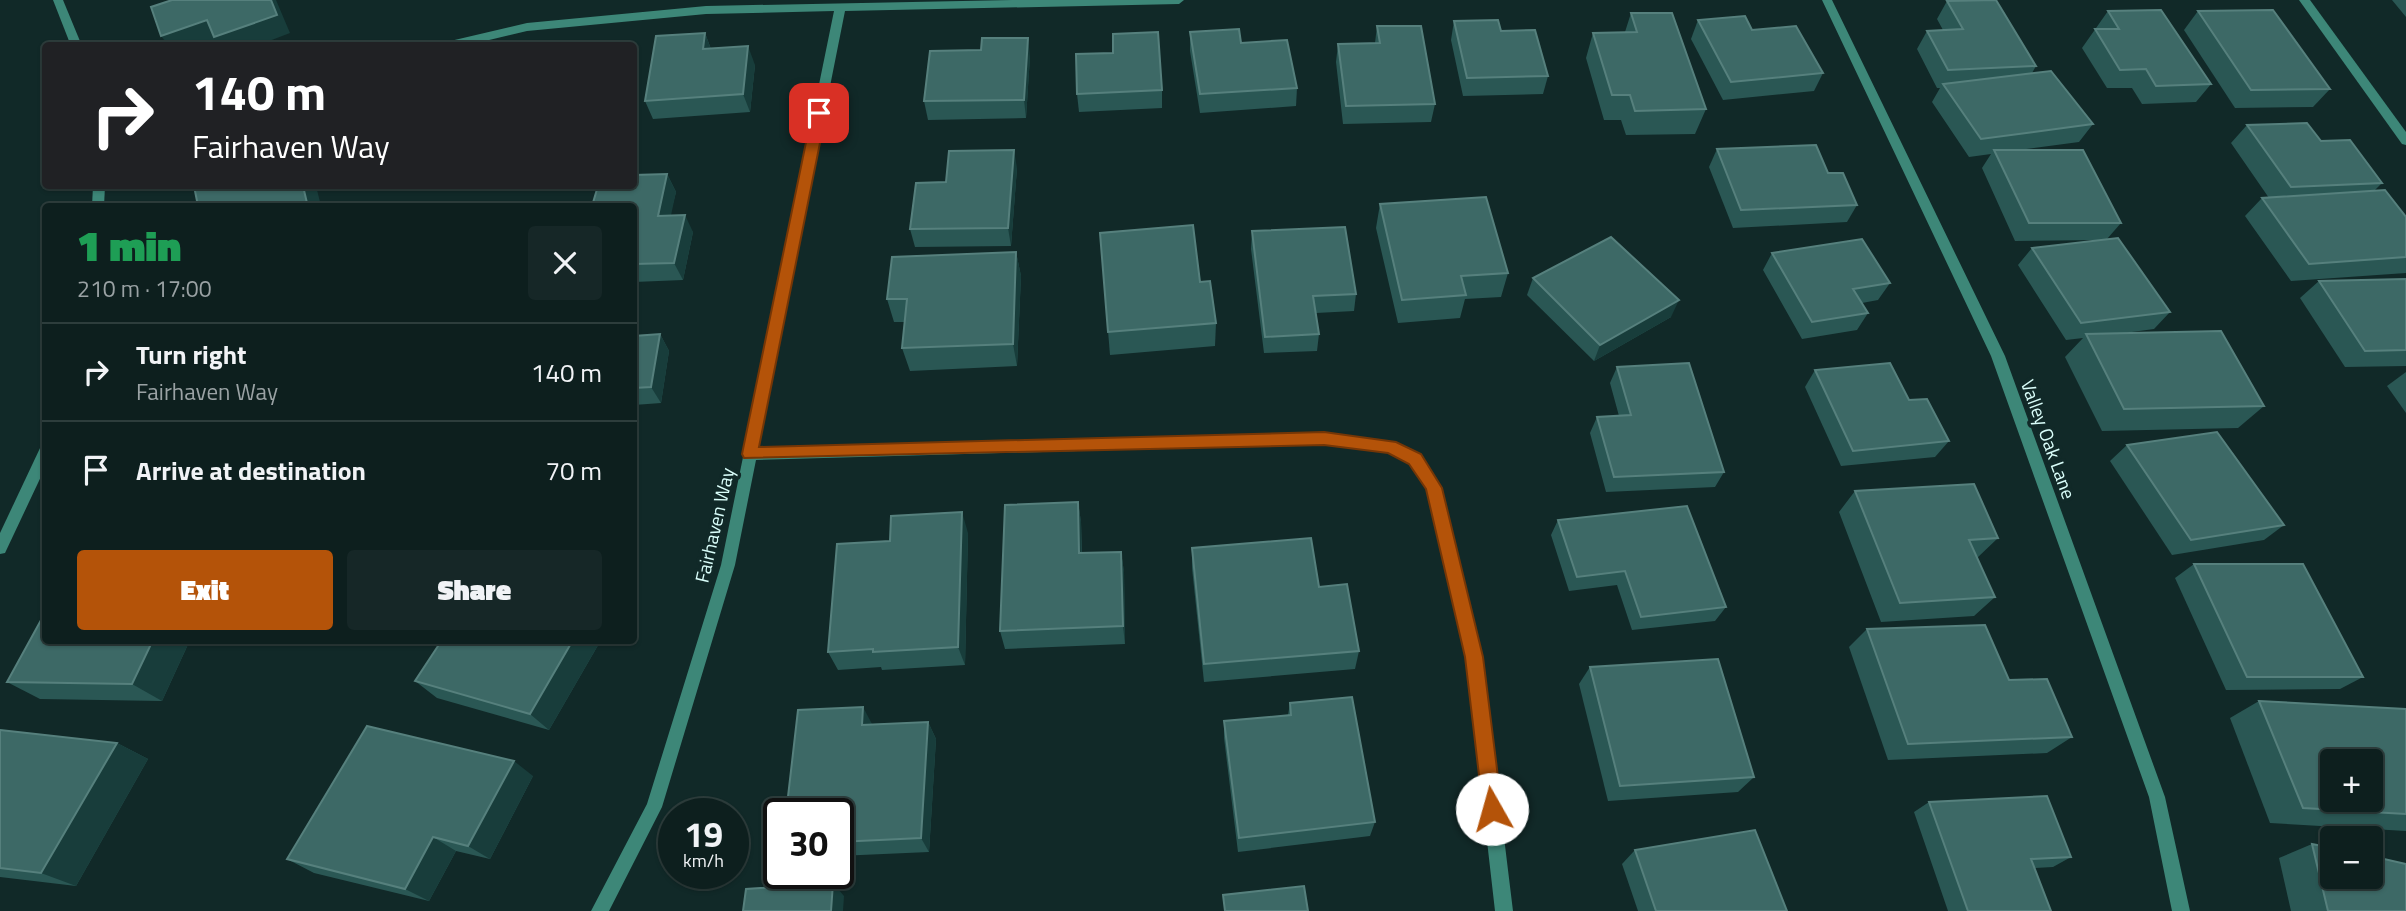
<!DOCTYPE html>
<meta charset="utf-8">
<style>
body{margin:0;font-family:"Titillium Web",sans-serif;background:#162727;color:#f1f3f6;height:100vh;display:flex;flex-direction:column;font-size:26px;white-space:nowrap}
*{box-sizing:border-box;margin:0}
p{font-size:23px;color:#9aa2a4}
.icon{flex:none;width:38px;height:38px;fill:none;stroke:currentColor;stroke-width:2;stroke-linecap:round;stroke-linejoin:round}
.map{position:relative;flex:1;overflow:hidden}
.sheet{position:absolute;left:42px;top:203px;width:595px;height:441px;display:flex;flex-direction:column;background:#0d1f1e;border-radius:7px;box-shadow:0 2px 5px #0004,0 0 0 2px #2d3d3c}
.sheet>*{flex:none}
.top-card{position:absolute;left:42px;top:42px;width:595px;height:147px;border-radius:7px;box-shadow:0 2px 5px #0004,0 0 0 2px #2d3d3c;background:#202124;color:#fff;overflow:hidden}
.controls{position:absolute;left:2320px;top:749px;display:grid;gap:14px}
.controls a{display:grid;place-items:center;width:63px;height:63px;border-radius:7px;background:#0d1f1e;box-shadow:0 2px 5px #0004,0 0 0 2px #2d3d3c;font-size:35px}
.speed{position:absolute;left:658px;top:798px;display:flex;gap:14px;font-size:35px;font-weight:700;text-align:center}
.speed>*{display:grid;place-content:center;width:91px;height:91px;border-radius:50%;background:#0d1f1e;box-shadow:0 2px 5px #0004,0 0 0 2px #2d3d3c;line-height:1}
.speed small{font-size:18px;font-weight:400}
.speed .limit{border:4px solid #111;border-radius:10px;background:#fff;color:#111}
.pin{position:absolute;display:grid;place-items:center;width:60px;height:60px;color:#fff;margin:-30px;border-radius:14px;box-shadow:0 4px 10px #0006}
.me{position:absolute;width:77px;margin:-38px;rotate:353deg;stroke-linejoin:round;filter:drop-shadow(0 0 5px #0008)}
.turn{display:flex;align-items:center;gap:24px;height:147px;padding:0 35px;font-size:32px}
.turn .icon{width:91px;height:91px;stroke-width:2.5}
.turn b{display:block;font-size:49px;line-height:60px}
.round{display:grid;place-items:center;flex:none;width:74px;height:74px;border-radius:7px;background:#162727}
.head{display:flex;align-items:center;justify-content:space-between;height:119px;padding:0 35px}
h1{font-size:42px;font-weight:800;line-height:52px;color:#1e9e55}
.button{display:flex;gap:14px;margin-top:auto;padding:14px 35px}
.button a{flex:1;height:80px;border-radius:7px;background:#b45309;color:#fff;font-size:28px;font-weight:800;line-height:80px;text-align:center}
.button a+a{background:#162727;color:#f1f3f6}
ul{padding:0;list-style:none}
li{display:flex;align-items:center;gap:21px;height:98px;padding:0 35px;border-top:2px solid #2d3d3c}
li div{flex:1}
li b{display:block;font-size:26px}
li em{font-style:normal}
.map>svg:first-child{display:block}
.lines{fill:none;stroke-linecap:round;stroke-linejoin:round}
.minor{fill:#3d8778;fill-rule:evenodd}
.wall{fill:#2a5754}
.shaded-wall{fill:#183d3b}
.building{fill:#3d6966;stroke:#56807d;stroke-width:2;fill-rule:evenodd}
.route{fill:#b45309;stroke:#753606;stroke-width:2}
.labels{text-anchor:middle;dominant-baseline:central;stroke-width:7;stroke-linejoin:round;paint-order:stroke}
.street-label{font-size:19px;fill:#dafefa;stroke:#112928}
</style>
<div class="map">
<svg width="2406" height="911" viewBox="0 0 2406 911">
<rect width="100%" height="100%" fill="#112928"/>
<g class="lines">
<g class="minor">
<path d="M 53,0 L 63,0 L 82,46 L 71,46 Z"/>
<path d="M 1012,0 L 1184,0 L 1179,4 L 845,11 L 758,448 L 1324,432 L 1395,443 L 1420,455 L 1441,488 L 1482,657 L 1513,911 L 1495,911 L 1466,657 L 1427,490 L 1410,463 L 1388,453 L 1324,444 L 756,460 L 735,565 L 662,807 L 609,911 L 591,911 L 647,804 L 721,565 L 834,11 L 706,14 L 527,31 L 464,46 L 441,46 L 446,42 L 527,23 L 706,6 Z"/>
<path d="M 1822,0 L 1832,0 L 2005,356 L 2165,797 L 2190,911 L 2172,911 L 2149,797 L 1991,356 Z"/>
<path d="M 2299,0 L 2310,0 L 2406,132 L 2406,145 L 2402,144 Z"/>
<path d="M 93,186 L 105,186 L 104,206 L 92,206 Z"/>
<path d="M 46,444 L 46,466 L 5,553 L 0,554 L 0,533 L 41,446 Z"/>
</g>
</g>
<g class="wall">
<path d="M 2392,0 L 2406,0 L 2406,17 Z"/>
<path d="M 1947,1 L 2036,66 L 2032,73 L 2093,124 L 2079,142 L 2019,150 L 2121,223 L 2107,239 L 2170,312 L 2154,329 L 2117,334 L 2264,406 L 2238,428 L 2102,431 L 2065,357 L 2083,338 L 2066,340 L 2018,265 L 2032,248 L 2099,240 L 2015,241 L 1982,168 L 1991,154 L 1969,157 L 1932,102 L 1940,88 L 1937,88 L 1917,49 L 1927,31 L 1943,30 L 1937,19 Z"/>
<path d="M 2108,11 L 2211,84 L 2196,102 L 2142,104 L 2132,88 L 2107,88 L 2082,48 Z"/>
<path d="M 2198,11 L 2330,89 L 2313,107 L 2235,108 L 2184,30 Z"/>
<path d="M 1631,13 L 1706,109 L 1695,134 L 1626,135 L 1621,120 L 1604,120 L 1586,58 L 1593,33 L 1625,32 Z"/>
<path d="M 1698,20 L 1752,30 L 1823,73 L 1814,91 L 1723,100 L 1691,39 Z"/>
<path d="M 1454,21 L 1501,31 L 1548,76 L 1543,94 L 1463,96 L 1451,40 Z"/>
<path d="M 1377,26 L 1435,104 L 1431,122 L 1343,124 L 1336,62 L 1338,44 L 1375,43 Z"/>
<path d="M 1190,32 L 1241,43 L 1297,88 L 1296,106 L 1200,113 L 1190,51 Z"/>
<path d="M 705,33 L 711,49 L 755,65 L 750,112 L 653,119 L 645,101 Z"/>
<path d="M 1030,56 L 1026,118 L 928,120 L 924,101 Z"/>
<path d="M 1162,90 L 1162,108 L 1079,112 L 1077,94 Z"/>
<path d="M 2247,125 L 2321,141 L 2382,183 L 2374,191 L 2406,217 L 2406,273 L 2291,281 L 2245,216 L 2262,198 L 2269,198 L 2231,143 Z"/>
<path d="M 1717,149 L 1828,173 L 1857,205 L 1847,222 L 1733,228 L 1709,167 Z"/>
<path d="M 1017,168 L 1011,246 L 915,247 L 910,229 L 946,182 Z"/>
<path d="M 667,174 L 676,192 L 670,215 L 693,232 L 683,280 L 634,282 L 634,206 Z"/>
<path d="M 1380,204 L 1508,273 L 1501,297 L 1465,299 L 1460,318 L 1398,323 L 1376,228 Z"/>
<path d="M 1252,231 L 1356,294 L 1354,311 L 1316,313 L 1319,334 L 1317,351 L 1264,353 L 1251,249 Z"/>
<path d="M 1100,233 L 1200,282 L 1216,323 L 1215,346 L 1110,355 Z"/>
<path d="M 1016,252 L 1021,276 L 1017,366 L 910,371 L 902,348 L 905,322 L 894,322 L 887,299 Z"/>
<path d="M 1772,253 L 1890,283 L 1878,300 L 1862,303 L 1868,313 L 1857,330 L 1802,339 L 1763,270 Z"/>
<path d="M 1533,278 L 1671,317 L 1594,361 L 1527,295 Z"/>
<path d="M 2406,279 L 2406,366 L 2345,367 L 2300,298 L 2319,281 Z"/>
<path d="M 660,334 L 669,351 L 661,403 L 634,405 L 634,336 Z"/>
<path d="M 1617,367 L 1724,472 L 1715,487 L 1606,492 L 1590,433 L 1597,417 L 1619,416 L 1610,383 Z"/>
<path d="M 1815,370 L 1909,400 L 1949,441 L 1935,457 L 1841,466 L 1805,387 Z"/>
<path d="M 2406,372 L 2406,413 L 2387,386 Z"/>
<path d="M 2127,445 L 2284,525 L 2264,540 L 2172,555 L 2110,461 Z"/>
<path d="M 1855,491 L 1998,538 L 1977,558 L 1995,597 L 1974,616 L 1881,622 L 1839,512 Z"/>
<path d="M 1078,502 L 1081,522 L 1082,553 L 1121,552 L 1124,572 L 1125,644 L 1005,649 L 1000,631 Z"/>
<path d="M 1558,520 L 1726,607 L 1715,621 L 1632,630 L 1617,585 L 1569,591 L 1551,535 Z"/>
<path d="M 968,533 L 965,665 L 882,670 L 881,667 L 838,670 L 828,652 L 890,541 Z"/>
<path d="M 1192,548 L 1319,587 L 1359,651 L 1355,669 L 1204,682 L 1192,568 Z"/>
<path d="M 2194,564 L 2363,677 L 2340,689 L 2226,690 L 2175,578 Z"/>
<path d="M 1867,629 L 2072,737 L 2047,753 L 1888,760 L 1849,647 Z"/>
<path d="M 46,640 L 190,640 L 162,701 L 40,699 L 7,682 Z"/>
<path d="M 601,640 L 549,730 L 437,698 L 415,681 Z"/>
<path d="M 1590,667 L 1754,777 L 1738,792 L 1608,801 L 1579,684 Z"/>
<path d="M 2259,701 L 2406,709 L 2406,831 L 2270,823 L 2230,718 Z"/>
<path d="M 1290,703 L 1375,822 L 1370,836 L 1238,852 L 1224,738 L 1224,721 L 1288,715 Z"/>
<path d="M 928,722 L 936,739 L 929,852 L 838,856 L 838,814 L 872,724 Z"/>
<path d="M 0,730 L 117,743 L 148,759 L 76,886 L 0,877 Z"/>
<path d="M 533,776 L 490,859 L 456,851 L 429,901 L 314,873 L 287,859 Z"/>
<path d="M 1929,802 L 2071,857 L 2053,867 L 2035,868 L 2051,911 L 1948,911 L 1914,812 Z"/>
<path d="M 2312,844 L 2406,911 L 2291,911 L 2279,858 Z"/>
<path d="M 1635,850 L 1787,911 L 1638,911 L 1622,864 Z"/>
</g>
<g class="shaded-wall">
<path d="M 271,0 L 276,0 L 290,33 L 256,46 L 221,46 L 217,40 L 201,46 L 169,46 L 161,36 Z"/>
<path d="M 705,33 L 712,52 L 703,49 Z"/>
<path d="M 1028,38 L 1030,56 L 1026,118 L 1024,100 Z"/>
<path d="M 748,46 L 755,65 L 750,112 L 743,94 Z"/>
<path d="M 1014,150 L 1017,168 L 1011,246 L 1008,228 Z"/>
<path d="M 667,174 L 676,192 L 667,234 L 658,216 Z"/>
<path d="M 303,186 L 316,186 L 321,206 L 296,206 Z"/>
<path d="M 685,215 L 693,232 L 683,280 L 674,263 Z"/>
<path d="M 1016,252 L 1021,276 L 1017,366 L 1013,344 Z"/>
<path d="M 1679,300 L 1671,317 L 1594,361 L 1600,345 Z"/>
<path d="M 660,334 L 669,351 L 661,403 L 651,387 Z"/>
<path d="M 634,427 L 638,434 L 634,466 Z"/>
<path d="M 1078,502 L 1081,522 L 1082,573 L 1079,553 Z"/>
<path d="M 962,512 L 968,533 L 965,665 L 958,647 Z"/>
<path d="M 1121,552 L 1124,572 L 1125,644 L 1123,626 Z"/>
<path d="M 153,640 L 190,640 L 162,701 L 132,684 Z"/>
<path d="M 573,640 L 601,640 L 549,730 L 530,714 Z"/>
<path d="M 863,707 L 872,724 L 871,742 L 862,725 Z"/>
<path d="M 928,722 L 936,739 L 929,852 L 921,838 Z"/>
<path d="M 117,743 L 148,759 L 76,886 L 41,873 Z"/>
<path d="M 514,761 L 533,776 L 490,859 L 468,846 Z"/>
<path d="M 433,837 L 456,851 L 429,901 L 405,889 Z"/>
<path d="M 833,883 L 844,896 L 843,911 L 831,911 Z"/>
</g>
<g class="building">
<path d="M 172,0 L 271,0 L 277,15 L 214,37 L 207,20 L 161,36 L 151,7 Z"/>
<path d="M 1996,0 L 2036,66 L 1948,70 L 1927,31 L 1963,29 L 1947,1 Z"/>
<path d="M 2161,10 L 2211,84 L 2156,86 L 2146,69 L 2120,70 L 2095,29 L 2119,29 L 2108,11 Z"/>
<path d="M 2273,10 L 2330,89 L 2251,90 L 2198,11 Z"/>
<path d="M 1631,13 L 1672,13 L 1706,109 L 1635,111 L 1630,95 L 1612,95 L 1593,33 L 1637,32 Z"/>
<path d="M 1745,16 L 1752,30 L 1796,26 L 1823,73 L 1731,82 L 1698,20 Z"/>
<path d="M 1498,20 L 1501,31 L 1535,30 L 1548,76 L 1467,78 L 1454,21 Z"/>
<path d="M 1377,26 L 1421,26 L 1435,104 L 1346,106 L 1338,44 L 1380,43 Z"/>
<path d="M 1239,29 L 1241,43 L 1287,40 L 1297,88 L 1200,94 L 1190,32 Z"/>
<path d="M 1158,32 L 1162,90 L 1077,94 L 1076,54 L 1113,53 L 1113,34 Z"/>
<path d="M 705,33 L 703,49 L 748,46 L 743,94 L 645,101 L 656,36 Z"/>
<path d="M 982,38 L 1028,38 L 1024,100 L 924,101 L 930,51 L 981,50 Z"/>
<path d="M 614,41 L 613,46 L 569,46 L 569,44 Z"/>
<path d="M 2051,71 L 2093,124 L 1981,139 L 1943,84 Z"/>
<path d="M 2307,123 L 2321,141 L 2350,140 L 2382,183 L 2291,187 L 2247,125 Z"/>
<path d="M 1816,145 L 1828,173 L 1843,173 L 1857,205 L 1741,210 L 1717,149 Z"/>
<path d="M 1014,150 L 1008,228 L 910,229 L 916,183 L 946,182 L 949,151 Z"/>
<path d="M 1994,150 L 2083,150 L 2121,223 L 2029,223 Z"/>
<path d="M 667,174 L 658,216 L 685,215 L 674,263 L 634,264 L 634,206 L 592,206 L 598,186 L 634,186 L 634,175 Z"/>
<path d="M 194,186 L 303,186 L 307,203 L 296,206 L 198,206 Z"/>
<path d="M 2385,190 L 2406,217 L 2406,257 L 2309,264 L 2262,198 Z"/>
<path d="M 1486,197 L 1508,273 L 1461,276 L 1466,295 L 1402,300 L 1380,204 Z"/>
<path d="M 1193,225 L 1200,282 L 1210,281 L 1216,323 L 1108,332 L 1100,233 Z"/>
<path d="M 1345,227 L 1356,294 L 1313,296 L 1319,334 L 1265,337 L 1252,231 Z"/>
<path d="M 1611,237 L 1679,300 L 1600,345 L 1533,278 Z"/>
<path d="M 2118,238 L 2170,312 L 2081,323 L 2032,248 Z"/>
<path d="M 1862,239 L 1890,283 L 1853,289 L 1868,313 L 1812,322 L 1772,253 Z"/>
<path d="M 1016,252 L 1013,344 L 902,348 L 907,299 L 887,299 L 892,257 Z"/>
<path d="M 2406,279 L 2406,350 L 2365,351 L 2319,281 Z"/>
<path d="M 2221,331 L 2264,406 L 2124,409 L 2086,334 Z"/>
<path d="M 660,334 L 651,387 L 634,388 L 634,336 Z"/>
<path d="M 1689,363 L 1724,472 L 1614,477 L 1597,417 L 1631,415 L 1617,367 Z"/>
<path d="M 1890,363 L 1909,400 L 1927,399 L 1949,441 L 1853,451 L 1815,370 Z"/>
<path d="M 2217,432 L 2284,525 L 2191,540 L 2127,445 Z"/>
<path d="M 1974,484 L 1998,538 L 1969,540 L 1995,597 L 1900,603 L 1855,491 Z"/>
<path d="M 1078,502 L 1079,553 L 1121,552 L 1123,626 L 1000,631 L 1005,505 Z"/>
<path d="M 1687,506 L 1726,607 L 1641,617 L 1625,571 L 1577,577 L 1558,520 Z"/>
<path d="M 962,512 L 958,647 L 873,652 L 873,649 L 828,652 L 837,544 L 890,541 L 891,516 Z"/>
<path d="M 1311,538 L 1319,587 L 1347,584 L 1359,651 L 1204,664 L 1192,548 Z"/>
<path d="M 2194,564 L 2303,564 L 2363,677 L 2247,677 Z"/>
<path d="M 46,611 L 46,640 L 153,640 L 132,684 L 7,682 Z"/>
<path d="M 1985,625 L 2009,680 L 2047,679 L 2072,737 L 1908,744 L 1867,629 Z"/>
<path d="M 442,640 L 573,640 L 530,714 L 415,681 Z"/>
<path d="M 1718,659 L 1754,777 L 1620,786 L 1590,667 Z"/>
<path d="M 1352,697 L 1375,822 L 1239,838 L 1224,721 L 1291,715 L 1290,703 Z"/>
<path d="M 2259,701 L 2406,709 L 2406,814 L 2303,808 ZM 2333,761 L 2371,761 L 2371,800 L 2333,800 Z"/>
<path d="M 863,707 L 862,725 L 928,722 L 921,838 L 838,842 L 838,814 L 786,814 L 798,710 Z"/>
<path d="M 367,726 L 514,761 L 468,846 L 433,837 L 405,889 L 287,859 Z"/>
<path d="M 0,730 L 117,743 L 41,873 L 0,868 Z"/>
<path d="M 2047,796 L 2071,857 L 2031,859 L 2051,911 L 1968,911 L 1929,802 Z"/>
<path d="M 1755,830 L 1787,911 L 1656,911 L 1635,850 Z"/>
<path d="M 2312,844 L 2333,848 L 2333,877 L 2371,877 L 2371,856 L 2406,864 L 2406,911 L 2328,911 Z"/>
<path d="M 833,883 L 831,911 L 743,911 L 746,889 Z"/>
<path d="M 1304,886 L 1308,911 L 1225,911 L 1223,895 Z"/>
</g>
<path class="route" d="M 819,108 L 826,113 L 759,447 L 1324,432 L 1396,442 L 1421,454 L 1442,488 L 1483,657 L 1502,809 L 1499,816 L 1492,818 L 1486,816 L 1483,809 L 1465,657 L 1426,489 L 1409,464 L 1388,453 L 1324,445 L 744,458 L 742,454 L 812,113 Z"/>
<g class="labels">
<g class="street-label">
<text transform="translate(2049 439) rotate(70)">Valley Oak Lane</text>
<text transform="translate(714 525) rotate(-77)">Fairhaven Way</text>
</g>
</g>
</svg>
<div class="controls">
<a>+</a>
<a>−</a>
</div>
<div class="speed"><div>19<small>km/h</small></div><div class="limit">30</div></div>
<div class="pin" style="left:819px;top:113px;background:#d93025"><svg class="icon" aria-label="arrive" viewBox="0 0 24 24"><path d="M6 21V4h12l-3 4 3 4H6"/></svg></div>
<svg class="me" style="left:1492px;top:809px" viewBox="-20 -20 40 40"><circle r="19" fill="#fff"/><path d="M0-13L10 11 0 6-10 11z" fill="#b45309"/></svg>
<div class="top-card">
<div class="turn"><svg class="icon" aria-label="right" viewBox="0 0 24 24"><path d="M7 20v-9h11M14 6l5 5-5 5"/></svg><div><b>140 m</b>Fairhaven Way</div></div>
</div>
<section class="sheet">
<div class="head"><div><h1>1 min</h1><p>210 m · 17:00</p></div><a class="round"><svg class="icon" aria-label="close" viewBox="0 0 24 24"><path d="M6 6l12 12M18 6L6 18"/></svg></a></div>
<ul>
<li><svg class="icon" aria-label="right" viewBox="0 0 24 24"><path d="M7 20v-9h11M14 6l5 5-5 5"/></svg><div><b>Turn right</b><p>Fairhaven Way</p></div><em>140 m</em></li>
<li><svg class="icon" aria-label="arrive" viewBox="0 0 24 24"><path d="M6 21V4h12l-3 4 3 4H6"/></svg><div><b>Arrive at destination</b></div><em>70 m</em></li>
</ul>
<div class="button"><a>Exit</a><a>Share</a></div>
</section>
</div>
